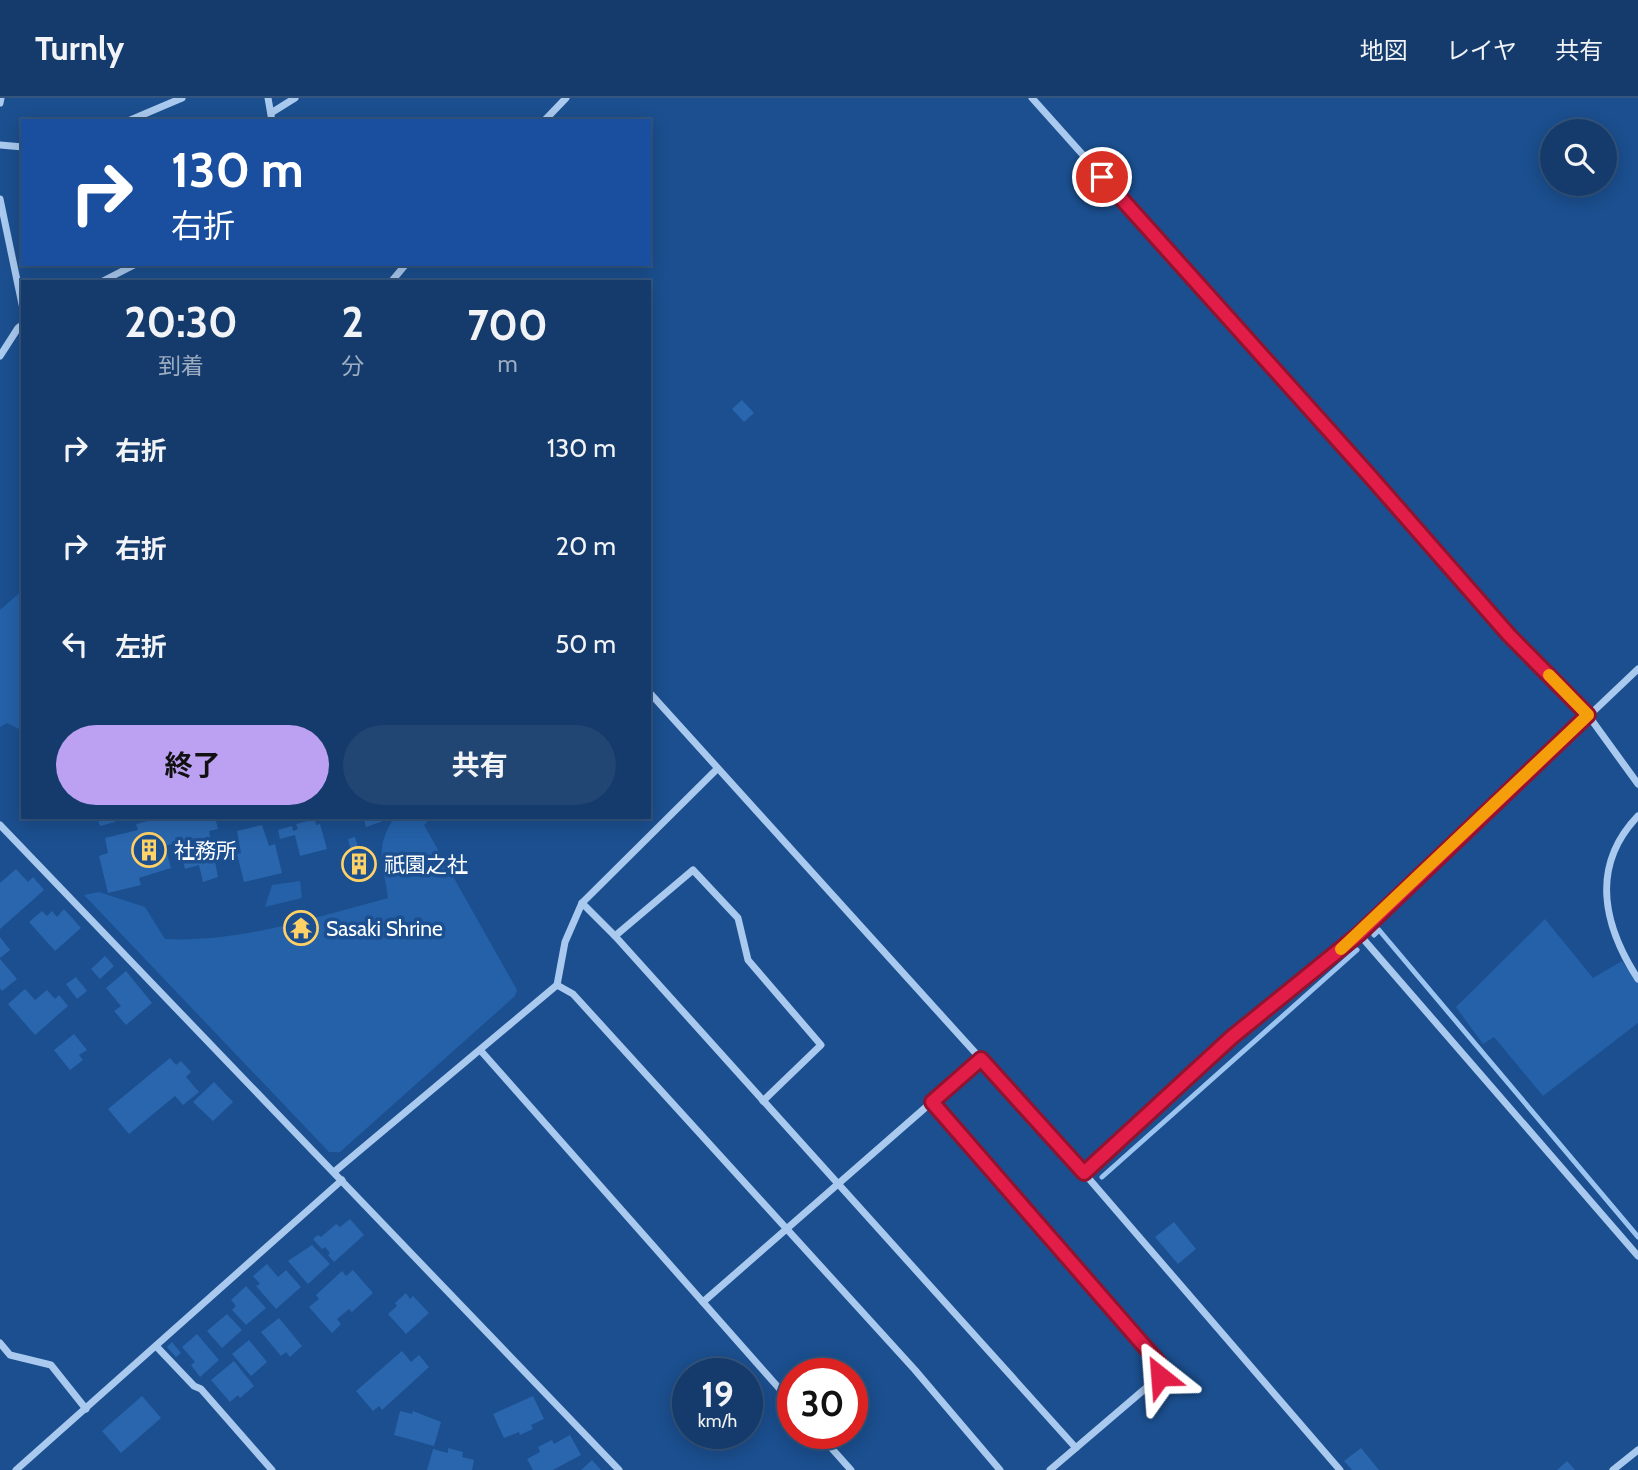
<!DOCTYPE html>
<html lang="ja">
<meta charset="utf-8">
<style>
body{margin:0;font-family:Cabin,"Noto Sans JP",sans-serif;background:#214673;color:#f1f3f6;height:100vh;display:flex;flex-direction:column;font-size:26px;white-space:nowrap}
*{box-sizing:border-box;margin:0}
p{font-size:23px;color:#9dadc1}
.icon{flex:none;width:38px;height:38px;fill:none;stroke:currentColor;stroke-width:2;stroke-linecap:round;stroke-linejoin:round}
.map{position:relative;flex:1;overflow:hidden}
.drawer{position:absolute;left:21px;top:182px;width:630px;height:539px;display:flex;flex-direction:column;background:#143b6b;border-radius:0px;box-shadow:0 4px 18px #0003,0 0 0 2px #33557e}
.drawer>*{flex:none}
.banner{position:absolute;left:21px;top:21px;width:630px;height:147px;border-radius:0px;box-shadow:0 4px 18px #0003,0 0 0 2px #33557e;background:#1a4fa0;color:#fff;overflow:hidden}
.tools{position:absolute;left:1540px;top:21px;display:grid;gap:14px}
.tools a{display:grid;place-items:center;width:77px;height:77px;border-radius:50%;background:#143b6b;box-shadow:0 4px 18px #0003,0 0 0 2px #33557e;font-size:35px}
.speed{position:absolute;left:672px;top:1260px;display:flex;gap:14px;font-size:35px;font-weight:700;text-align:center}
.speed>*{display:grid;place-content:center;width:91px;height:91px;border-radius:50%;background:#143b6b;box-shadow:0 4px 18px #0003,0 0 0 2px #33557e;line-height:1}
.speed small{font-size:18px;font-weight:400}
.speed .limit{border:10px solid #d22;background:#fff;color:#111}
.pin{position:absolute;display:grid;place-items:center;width:60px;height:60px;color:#fff;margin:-30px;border:4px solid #fff;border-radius:50%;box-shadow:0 2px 7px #0007}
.me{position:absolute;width:77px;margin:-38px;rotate:332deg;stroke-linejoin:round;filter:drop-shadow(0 0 5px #0008)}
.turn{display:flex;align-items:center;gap:24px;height:147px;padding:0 35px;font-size:32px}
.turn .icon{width:91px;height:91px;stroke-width:2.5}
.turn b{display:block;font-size:49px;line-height:60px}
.eta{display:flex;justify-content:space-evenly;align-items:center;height:119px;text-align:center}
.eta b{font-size:42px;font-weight:700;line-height:49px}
.primary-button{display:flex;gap:14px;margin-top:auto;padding:14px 35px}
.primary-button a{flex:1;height:80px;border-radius:42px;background:#bca0f2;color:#111;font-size:28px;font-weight:700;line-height:80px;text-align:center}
.primary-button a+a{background:#214673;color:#f1f3f6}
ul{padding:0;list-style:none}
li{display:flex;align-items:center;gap:21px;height:98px;padding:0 35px}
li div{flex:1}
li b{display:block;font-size:26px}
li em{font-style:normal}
header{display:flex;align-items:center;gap:42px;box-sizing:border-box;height:98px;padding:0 35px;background:#143b6b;border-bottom:2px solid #33557e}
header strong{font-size:33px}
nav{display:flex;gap:38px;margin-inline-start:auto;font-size:24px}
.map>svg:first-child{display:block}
.green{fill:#2461a8}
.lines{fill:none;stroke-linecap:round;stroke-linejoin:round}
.stream{stroke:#9cc4f0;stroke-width:5}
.building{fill:#2a66ad}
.minor{stroke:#a9c9ee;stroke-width:7}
.route-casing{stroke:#92132f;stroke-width:18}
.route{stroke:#e11d48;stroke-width:12}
.slow{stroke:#f59e0b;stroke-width:12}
.labels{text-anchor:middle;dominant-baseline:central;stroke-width:7;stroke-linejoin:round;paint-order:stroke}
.poi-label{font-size:21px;fill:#fff;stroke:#1b4f8f;text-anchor:start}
</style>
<header>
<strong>Turnly</strong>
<nav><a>地図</a><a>レイヤ</a><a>共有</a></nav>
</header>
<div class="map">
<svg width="1638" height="1372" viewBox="0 0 1638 1372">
<rect width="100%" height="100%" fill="#1b4f8f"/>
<g class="green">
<path d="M 23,492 L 23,633 L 7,625 L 0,629 L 0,512 Z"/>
<path d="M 391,719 L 432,719 L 424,727 L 517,892 L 515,898 L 340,1054 L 329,1054 L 84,797 L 99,794 L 145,809 L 165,841 C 239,845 316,819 388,800 C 384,768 374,753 392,723 Z"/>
<path d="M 300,783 L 302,800 L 265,809 L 272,787 Z"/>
<path d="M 1545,821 L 1593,880 L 1622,863 L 1638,885 L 1638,925 L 1543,998 L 1494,939 L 1483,946 L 1456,909 Z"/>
</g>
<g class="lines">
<g class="stream">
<path d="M 1374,837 L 1379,832 L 1638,1139"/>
<path d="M 1102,1079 L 1357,852"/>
</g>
</g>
<g class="building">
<path d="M 742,302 L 754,315 L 744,324 L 732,311 Z"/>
<path d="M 97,719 L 114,719 L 115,724 L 100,728 Z"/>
<path d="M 163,719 L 215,719 L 218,731 L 209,733 L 218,779 L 203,784 L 199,767 L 185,771 L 178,744 L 165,748 L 171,770 L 139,780 L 141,787 L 108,795 L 99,758 L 108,755 L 105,740 L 138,732 L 136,726 Z"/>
<path d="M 363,719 L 385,719 L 386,722 L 366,729 Z"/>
<path d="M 315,721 L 316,727 L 320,726 L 327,751 L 300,758 L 295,737 L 280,741 L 278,732 L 292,728 L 293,733 L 298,731 L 296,726 Z"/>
<path d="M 262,727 L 269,748 L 275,746 L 282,775 L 244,784 L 237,756 L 241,755 L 237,733 Z"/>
<path d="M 355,739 L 364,769 L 356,771 L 348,741 Z"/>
<path d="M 16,771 L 28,784 L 33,779 L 44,792 L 0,831 L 0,785 Z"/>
<path d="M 64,811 L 81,830 L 55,853 L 29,824 L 42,813 L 47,818 L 52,813 L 57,819 Z"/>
<path d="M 0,839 L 10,852 L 0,860 Z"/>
<path d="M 105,858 L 114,868 L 100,881 L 91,871 Z"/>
<path d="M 0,861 L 17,881 L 2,893 L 0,890 Z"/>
<path d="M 126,873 L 152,905 L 126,927 L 114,913 L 121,908 L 106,890 Z"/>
<path d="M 76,879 L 87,893 L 77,901 L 66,886 Z"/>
<path d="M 25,891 L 35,902 L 47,892 L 55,901 L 59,897 L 68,908 L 35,937 L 8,906 Z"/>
<path d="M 74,936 L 87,952 L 79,957 L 83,962 L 70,972 L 54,952 Z"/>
<path d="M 170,960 L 176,967 L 181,963 L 191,974 L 186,979 L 199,994 L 183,1007 L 175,998 L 129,1036 L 108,1011 Z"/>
<path d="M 214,984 L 233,1004 L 213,1023 L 193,1004 Z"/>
<path d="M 350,1121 L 364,1137 L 334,1164 L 328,1157 L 330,1155 L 325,1149 L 322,1151 L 313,1141 L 318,1137 L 321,1139 L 336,1126 L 340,1129 Z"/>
<path d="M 1174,1124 L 1196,1151 L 1178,1166 L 1155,1139 Z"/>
<path d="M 312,1147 L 330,1166 L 308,1186 L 288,1163 Z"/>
<path d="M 267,1166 L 278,1179 L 286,1172 L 301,1189 L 276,1211 L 256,1188 L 260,1186 L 253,1178 Z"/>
<path d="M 353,1172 L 373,1195 L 352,1214 L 349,1211 L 337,1221 L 341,1226 L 332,1235 L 309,1209 L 319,1201 L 316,1197 L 342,1173 L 346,1178 Z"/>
<path d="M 246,1188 L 266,1210 L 246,1227 L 232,1212 L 236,1208 L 231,1202 Z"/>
<path d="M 406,1195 L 410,1201 L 413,1198 L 429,1215 L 406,1236 L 388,1216 L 397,1208 L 395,1205 Z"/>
<path d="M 227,1216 L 242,1232 L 222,1250 L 207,1233 Z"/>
<path d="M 279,1220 L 302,1248 L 290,1259 L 286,1254 L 281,1258 L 261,1234 Z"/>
<path d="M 197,1236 L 219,1262 L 200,1279 L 191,1267 L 195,1264 L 182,1249 Z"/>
<path d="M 249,1242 L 267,1264 L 251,1278 L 232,1256 Z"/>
<path d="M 172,1244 L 181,1255 L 176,1259 L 167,1249 Z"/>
<path d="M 402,1253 L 411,1264 L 419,1257 L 429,1269 L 382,1312 L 379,1308 L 373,1313 L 356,1293 Z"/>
<path d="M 234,1263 L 254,1288 L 240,1300 L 238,1297 L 230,1304 L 211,1282 Z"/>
<path d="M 142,1298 L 161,1320 L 121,1355 L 102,1333 Z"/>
<path d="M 533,1298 L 544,1321 L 531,1327 L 533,1331 L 520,1337 L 519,1334 L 504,1340 L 493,1316 Z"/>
<path d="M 400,1313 L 412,1316 L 413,1313 L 441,1324 L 434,1348 L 394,1337 Z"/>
<path d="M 570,1337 L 581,1357 L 553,1372 L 533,1372 L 527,1361 L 540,1354 L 538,1349 L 552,1342 L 554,1346 Z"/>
<path d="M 448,1350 L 463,1354 L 462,1359 L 474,1362 L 472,1372 L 427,1372 L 433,1351 L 448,1355 Z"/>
<path d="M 1361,1350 L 1379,1372 L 1352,1372 L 1344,1363 Z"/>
<path d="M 592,1362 L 601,1372 L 581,1372 Z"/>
<path d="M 1567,1363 L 1575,1372 L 1557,1372 Z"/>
</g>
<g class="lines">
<g class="minor">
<path d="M 268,0 L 272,23"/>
<path d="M 1032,0 L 1369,377 L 1509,537 L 1588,617 L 1638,686"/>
<path d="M 0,5 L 1,0"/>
<path d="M 271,15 L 295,0"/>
<path d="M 128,23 L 182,0"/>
<path d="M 544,23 L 566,0"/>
<path d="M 0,47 L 23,49"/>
<path d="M 0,101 L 23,211"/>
<path d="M 101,184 L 136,166"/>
<path d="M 391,184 L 406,166"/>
<path d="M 0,258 L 18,230 L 23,226"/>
<path d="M 649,594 L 1084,1075 L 1340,1372"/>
<path d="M 1638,718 C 1590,768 1603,827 1638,881"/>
<path d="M 0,727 L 619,1372"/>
<path d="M 582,805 L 615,838 L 1076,1350"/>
<path d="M 1359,836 L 1638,1158"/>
<path d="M 615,838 L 693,772 L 738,820 L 748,862 L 821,947 L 763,1003"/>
<path d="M 557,887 L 573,896 L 915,1272 L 1000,1372"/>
<path d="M 481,953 L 793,1306"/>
<path d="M 932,1004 L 1159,1265 L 1160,1278 L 1050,1372"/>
<path d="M 334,1074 L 557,887 L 565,844 L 582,805 L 717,671"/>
<path d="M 1084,1075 L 1232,939 L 1359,836 L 1638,571"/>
<path d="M 703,1204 L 981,961"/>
<path d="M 0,1245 L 10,1257 L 51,1267 L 86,1311"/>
<path d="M 156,1248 L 194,1288 L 201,1291 L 272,1372"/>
<path d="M 818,1335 L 851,1372"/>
<path d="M 16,1372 L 342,1082"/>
<path d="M 1613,1372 L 1638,1352"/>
</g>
</g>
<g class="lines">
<g class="route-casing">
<path id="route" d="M 1102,79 L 1369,377 L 1509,537 L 1588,617 L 1359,836 L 1232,939 L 1084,1075 L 981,961 L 932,1004 L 1159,1265 L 1160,1278"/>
</g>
<use href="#route" class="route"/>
<path class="slow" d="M 1341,851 L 1588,617 L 1549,577"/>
</g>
<defs>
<g id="building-ring" transform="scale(1.75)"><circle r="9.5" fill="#1b4f8f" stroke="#ffd166" stroke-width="1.5"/><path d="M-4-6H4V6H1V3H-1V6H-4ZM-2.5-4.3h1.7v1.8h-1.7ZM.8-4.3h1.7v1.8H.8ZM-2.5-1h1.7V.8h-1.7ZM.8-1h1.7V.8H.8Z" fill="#ffd166"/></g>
<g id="temple-ring" transform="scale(1.75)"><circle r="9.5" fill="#1b4f8f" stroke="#ffd166" stroke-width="1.5"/><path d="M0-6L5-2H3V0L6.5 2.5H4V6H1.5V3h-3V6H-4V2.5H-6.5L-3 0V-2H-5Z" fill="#ffd166"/></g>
</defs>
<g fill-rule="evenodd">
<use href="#building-ring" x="149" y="752"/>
<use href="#building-ring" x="359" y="766"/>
<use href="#temple-ring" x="301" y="830"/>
</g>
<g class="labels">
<g class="poi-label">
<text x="174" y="752">社務所</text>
<text x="384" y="766">祇園之社</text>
<text x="326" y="830">Sasaki Shrine</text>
</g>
</g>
</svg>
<div class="tools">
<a><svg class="icon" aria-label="search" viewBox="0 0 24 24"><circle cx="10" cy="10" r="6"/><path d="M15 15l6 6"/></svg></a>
</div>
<div class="speed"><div>19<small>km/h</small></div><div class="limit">30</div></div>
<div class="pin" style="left:1102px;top:79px;background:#d93025"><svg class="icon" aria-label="arrive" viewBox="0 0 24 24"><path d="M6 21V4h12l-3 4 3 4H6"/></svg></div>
<svg class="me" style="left:1160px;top:1278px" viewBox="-20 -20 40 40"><path d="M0-17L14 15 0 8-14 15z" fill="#e11d48" stroke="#fff" stroke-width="4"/></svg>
<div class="banner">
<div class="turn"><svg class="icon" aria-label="right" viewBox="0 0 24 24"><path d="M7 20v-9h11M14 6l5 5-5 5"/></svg><div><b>130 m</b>右折</div></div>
</div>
<section class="drawer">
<div class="eta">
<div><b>20:30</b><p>到着</p></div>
<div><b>2</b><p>分</p></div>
<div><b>700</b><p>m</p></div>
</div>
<ul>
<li><svg class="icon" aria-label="right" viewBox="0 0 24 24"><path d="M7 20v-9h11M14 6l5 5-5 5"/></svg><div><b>右折</b></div><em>130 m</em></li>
<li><svg class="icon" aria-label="right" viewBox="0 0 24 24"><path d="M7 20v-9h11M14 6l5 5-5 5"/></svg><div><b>右折</b></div><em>20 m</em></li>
<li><svg class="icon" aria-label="left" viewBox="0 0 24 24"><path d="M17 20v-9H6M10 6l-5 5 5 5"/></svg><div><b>左折</b></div><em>50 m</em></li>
</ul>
<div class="primary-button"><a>終了</a><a>共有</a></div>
</section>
</div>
